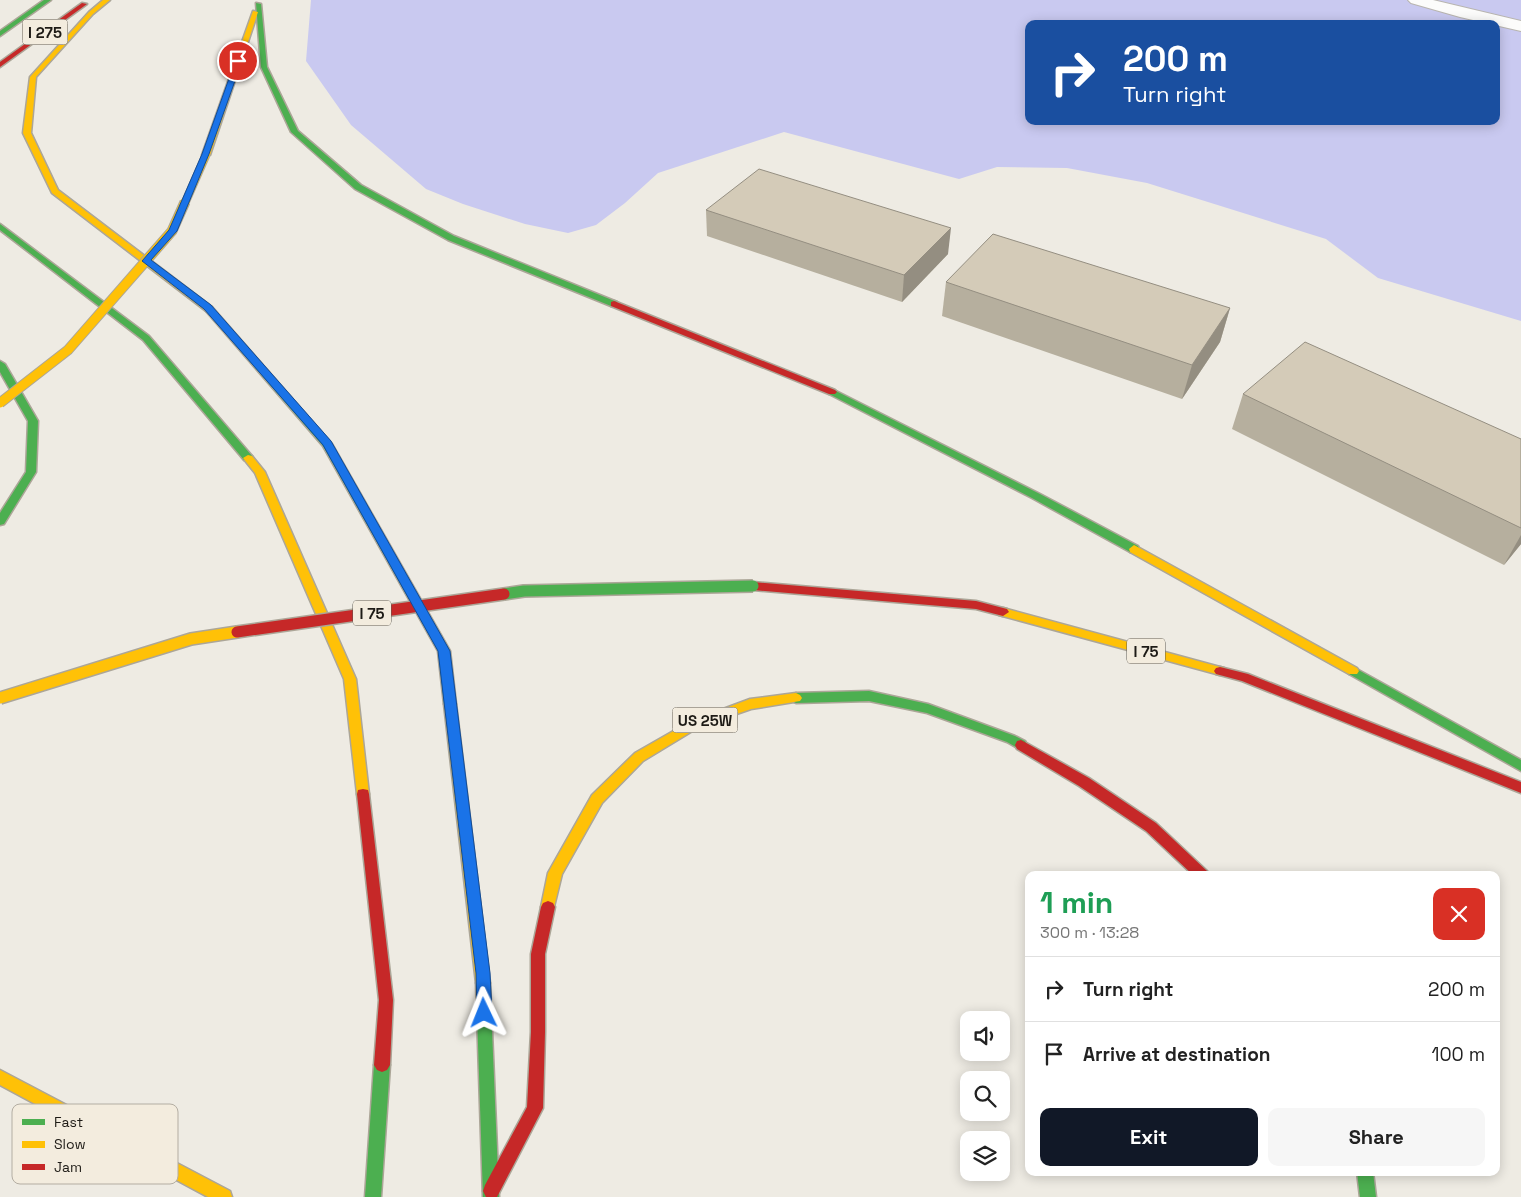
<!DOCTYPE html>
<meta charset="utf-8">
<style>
body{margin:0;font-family:"Space Grotesk",sans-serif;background:#f6f6f6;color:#222;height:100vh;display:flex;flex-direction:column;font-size:19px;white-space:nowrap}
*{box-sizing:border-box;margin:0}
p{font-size:16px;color:#767676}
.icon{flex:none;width:28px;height:28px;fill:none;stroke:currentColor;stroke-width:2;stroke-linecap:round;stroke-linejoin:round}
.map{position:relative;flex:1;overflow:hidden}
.details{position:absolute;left:1025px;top:871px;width:475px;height:305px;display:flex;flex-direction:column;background:#fff;border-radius:10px;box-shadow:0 2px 12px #0003}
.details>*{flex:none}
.banner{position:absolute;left:1025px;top:20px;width:475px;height:105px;border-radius:10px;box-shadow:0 2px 12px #0003;background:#1a4fa0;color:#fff;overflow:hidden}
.tools{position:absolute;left:960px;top:1011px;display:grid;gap:10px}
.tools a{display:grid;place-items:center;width:50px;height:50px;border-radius:10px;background:#fff;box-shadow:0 2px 12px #0003;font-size:25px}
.pin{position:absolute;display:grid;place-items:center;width:42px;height:42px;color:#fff;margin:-21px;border:2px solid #fff;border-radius:50%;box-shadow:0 1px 5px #0007}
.me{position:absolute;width:55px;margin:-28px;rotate:358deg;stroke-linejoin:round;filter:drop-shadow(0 0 4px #0008)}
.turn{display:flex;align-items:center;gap:18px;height:105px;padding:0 15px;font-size:22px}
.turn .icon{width:65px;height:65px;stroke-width:2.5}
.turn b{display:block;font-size:35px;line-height:42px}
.round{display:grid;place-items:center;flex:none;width:52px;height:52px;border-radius:10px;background:#f6f6f6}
.headline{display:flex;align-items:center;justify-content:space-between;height:85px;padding:0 15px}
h1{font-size:30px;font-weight:700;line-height:38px;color:#1e9e55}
.primary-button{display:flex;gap:10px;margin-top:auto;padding:10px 15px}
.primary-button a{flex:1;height:58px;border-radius:10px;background:#111827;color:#fff;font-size:20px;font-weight:700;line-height:58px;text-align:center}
.primary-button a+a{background:#f6f6f6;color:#222}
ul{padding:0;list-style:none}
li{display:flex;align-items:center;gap:15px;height:65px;padding:0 15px;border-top:1px solid #e0e0e0}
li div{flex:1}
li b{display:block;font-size:19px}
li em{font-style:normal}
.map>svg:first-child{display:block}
.forest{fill:#c9c9f0;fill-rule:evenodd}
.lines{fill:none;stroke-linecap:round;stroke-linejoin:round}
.street-casing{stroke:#b8b5af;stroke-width:2}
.fast-casing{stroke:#aca698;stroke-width:3}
.slow-casing{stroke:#aca698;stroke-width:3}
.jam-casing{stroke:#aca698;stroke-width:3}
.street{fill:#fcfcfb;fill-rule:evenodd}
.fast{fill:#4caf50;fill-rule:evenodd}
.slow{fill:#ffc107;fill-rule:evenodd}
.jam{fill:#c62828;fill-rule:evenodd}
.fast-bridge-casing{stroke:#aca698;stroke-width:14;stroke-linecap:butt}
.slow-bridge-far2-casing{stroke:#aca698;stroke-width:9;stroke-linecap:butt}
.slow-bridge-far1-casing{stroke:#aca698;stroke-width:11;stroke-linecap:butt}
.slow-bridge-casing{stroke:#aca698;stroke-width:14;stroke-linecap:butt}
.jam-bridge-casing{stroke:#aca698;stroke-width:14;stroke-linecap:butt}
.fast-bridge{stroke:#4caf50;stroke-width:11}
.slow-bridge-far2{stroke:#ffc107;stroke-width:7}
.slow-bridge-far1{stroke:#ffc107;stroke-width:9}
.slow-bridge{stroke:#ffc107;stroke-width:11}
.jam-bridge{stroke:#c62828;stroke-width:11}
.wall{fill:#b6af9e}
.shaded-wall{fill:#948e81}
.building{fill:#d4cbb8;stroke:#948e81}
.route{fill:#1a73e8;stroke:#114b97}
.labels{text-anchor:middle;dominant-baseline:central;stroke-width:5;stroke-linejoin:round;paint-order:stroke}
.shield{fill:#f3ecde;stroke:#5e5a52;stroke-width:1}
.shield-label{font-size:15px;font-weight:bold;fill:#1e1b16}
.key{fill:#f3ecde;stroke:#b3ada2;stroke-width:1}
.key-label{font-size:14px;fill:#1e1b16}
</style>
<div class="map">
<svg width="1521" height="1197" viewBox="0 0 1521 1197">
<rect width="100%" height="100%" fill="#eeebe3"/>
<path class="forest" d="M 311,0 L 1521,0 L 1521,321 L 1378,278 L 1326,239 L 1147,183 L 1067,168 L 997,167 L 959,179 L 784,132 L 658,173 L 625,203 L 596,225 L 568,233 L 525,224 L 463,204 L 426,189 L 351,125 L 306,61 ZM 1029,24 L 1496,24 L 1496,121 L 1029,121 Z"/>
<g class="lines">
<g class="street-casing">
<path id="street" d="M 1408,0 L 1433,0 L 1521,21 L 1521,31 L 1460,17 L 1411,3 Z"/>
</g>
<g class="fast-casing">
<g id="fast">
<path d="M 44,0 L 51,0 L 0,36 L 0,31 Z"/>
<path d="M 256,3 L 261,4 L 267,67 L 298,131 L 361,185 L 454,236 L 617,302 L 617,306 L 611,306 L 448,240 L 355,189 L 291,132 L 261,67 Z"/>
<path d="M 0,224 L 149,336 L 252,456 L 253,458 L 252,460 L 244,460 L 143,340 L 0,230 Z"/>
<path d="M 209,306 L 212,307 L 332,444 L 450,651 L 456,704 L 454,707 L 446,707 L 444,704 L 438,651 L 323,446 L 206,311 L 205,309 Z"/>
<path d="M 0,361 L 5,364 L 38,421 L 36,472 L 4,524 L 0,525 L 0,513 L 26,472 L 28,421 L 0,372 Z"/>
<path d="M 832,389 L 1040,494 L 1138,546 L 1139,549 L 1134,553 L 1130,552 L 1032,498 L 829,394 L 829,390 Z"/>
<path d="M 1353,667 L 1521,760 L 1521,771 L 1349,674 L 1347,671 L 1349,668 Z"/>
<path d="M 869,691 L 928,704 L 1015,736 L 1025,741 L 1027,745 L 1025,749 L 1021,750 L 1007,742 L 927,713 L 869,701 L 796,703 L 792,701 L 790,698 L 792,695 L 796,693 Z"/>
<path d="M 483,976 L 488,978 L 490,983 L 499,1197 L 483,1197 L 476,983 L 478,978 Z"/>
<path d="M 382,1058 L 387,1060 L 390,1065 L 381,1197 L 365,1197 L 374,1065 L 377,1060 Z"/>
<path d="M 1357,1172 L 1373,1172 L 1376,1197 L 1360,1197 Z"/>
</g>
</g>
<g class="slow-casing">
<g id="slow">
<path d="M 103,0 L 110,0 L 93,14 L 36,77 L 31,133 L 58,190 L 212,307 L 212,311 L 206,311 L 52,193 L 23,133 L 30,77 L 89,12 Z"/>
<path d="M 253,11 L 258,12 L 210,155 L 203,157 L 202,155 Z"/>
<path d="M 248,455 L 252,456 L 265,472 L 356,679 L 369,794 L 368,798 L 363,799 L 358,798 L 357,794 L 344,679 L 255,473 L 243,458 Z"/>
<path d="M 1134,545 L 1357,668 L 1359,671 L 1357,674 L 1349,674 L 1130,552 L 1129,549 Z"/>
<path d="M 1003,608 L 1220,667 L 1224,668 L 1226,671 L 1224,674 L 1220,675 L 999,615 L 997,612 L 999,609 Z"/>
<path d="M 796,693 L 800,695 L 802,698 L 800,701 L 751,709 L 699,727 L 643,761 L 602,803 L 562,874 L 553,911 L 548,913 L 543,911 L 541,907 L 548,873 L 592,795 L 635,753 L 691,721 L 750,699 Z"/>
<path d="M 450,699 L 454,701 L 456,704 L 490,983 L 488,988 L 483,990 L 478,988 L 476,983 L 444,704 L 446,701 Z"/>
<path d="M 0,1070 L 230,1191 L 232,1197 L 208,1197 L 0,1085 Z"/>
</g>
</g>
<g class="jam-casing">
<g id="jam">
<path d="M 82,3 L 87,4 L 0,67 L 0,62 Z"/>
<path d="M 614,301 L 835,390 L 837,392 L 835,394 L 829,394 L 611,306 L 611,302 Z"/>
<path d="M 753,582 L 976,601 L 1007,609 L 1009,612 L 1003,616 L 976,609 L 753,590 L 747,586 Z"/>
<path d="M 1220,667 L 1248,674 L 1521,782 L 1521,793 L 1242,681 L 1216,674 L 1214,671 L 1216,668 Z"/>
<path d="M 1021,740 L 1089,778 L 1156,823 L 1207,871 L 1209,875 L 1193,875 L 1146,831 L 1079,786 L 1017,749 L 1015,745 L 1017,741 Z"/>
<path d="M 363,789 L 368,790 L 369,794 L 393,1000 L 390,1065 L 387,1070 L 382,1072 L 377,1070 L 374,1065 L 379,1000 L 357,794 L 358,790 Z"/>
<path d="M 548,901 L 553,903 L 555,907 L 545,954 L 545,1032 L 543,1108 L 497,1197 L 486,1197 L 483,1191 L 485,1185 L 527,1107 L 531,1032 L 531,954 L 541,907 L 543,903 Z"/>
</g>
</g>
<use href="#street" class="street"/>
<use href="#fast" class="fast"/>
<use href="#slow" class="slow"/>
<use href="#jam" class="jam"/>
<g class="fast-bridge-casing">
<path id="fast-bridge" d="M 504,594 L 524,591 L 753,586"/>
</g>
<g class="slow-bridge-far2-casing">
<path id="slow-bridge-far2" d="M 185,203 L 206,155"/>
</g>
<g class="slow-bridge-far1-casing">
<path id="slow-bridge-far1" d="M 0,403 L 68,350 L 172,231 L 185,202"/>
</g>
<g class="slow-bridge-casing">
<path id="slow-bridge" d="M 0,698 L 191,639 L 237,632"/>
</g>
<g class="jam-bridge-casing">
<path id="jam-bridge" d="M 237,632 L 504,594"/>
</g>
<use href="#fast-bridge" class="fast-bridge"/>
<use href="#slow-bridge-far2" class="slow-bridge-far2"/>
<use href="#slow-bridge-far1" class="slow-bridge-far1"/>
<use href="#slow-bridge" class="slow-bridge"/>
<use href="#jam-bridge" class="jam-bridge"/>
</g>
<g class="wall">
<path d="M 706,210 L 948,254 L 902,302 L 707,236 Z"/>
<path d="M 946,282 L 1230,308 L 1220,342 L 1182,399 L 942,316 Z"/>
<path d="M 1243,394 L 1521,439 L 1521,544 L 1504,565 L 1232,429 Z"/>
</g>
<g class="shaded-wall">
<path d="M 951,228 L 948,254 L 902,302 L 904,275 Z"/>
<path d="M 1230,308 L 1220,342 L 1182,399 L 1192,365 Z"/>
<path d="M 1521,535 L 1521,544 L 1504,565 Z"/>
</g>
<g class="building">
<path d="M 759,169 L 951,228 L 904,275 L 706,210 Z"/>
<path d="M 993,234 L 1230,308 L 1192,365 L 946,282 Z"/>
<path d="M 1305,342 L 1521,439 L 1521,528 L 1243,394 Z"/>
</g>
<path class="route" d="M 236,59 L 242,61 L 209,154 L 177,231 L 151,260 L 211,305 L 331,441 L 450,651 L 490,973 L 492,1013 L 490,1018 L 484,1020 L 479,1018 L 477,1013 L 476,973 L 438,651 L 323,445 L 204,309 L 142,261 L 169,230 L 202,154 Z"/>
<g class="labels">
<g class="shield">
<rect x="22.5" y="19.5" width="45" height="25" rx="4"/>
<rect x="353" y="600.5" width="38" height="25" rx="4"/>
<rect x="1127" y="638.5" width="38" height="25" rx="4"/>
<rect x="672.5" y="707.5" width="65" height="25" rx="4"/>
</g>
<g class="shield-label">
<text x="45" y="32">I 275</text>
<text x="372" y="613">I 75</text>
<text x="1146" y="651">I 75</text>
<text x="705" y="720">US 25W</text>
</g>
</g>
<rect x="12" y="1104" width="166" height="80" rx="8" class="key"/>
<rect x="22" y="1119" width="23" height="6" fill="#4caf50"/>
<rect x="22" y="1141" width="23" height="7" fill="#ffc107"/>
<rect x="22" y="1164" width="23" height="6" fill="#c62828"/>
<g class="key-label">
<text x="54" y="1127">Fast</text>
<text x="54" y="1149">Slow</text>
<text x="54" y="1172">Jam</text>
</g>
</svg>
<div class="tools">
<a><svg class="icon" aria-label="sound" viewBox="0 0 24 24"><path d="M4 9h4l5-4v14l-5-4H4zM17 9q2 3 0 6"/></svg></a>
<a><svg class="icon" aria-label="search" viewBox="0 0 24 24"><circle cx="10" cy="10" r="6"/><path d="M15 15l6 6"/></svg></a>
<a><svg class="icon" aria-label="layers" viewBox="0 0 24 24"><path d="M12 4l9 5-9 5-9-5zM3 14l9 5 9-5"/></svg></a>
</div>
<div class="pin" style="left:238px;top:61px;background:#d93025"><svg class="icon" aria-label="arrive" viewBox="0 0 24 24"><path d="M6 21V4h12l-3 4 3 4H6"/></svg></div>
<svg class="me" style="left:484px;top:1013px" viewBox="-20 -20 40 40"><path d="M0-17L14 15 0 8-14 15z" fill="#1a73e8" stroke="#fff" stroke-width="4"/></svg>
<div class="banner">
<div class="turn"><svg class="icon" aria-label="right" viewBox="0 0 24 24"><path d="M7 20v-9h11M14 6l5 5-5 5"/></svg><div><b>200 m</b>Turn right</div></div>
</div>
<section class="details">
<div class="headline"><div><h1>1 min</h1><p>300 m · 13:28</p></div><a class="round" style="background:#d93025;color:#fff"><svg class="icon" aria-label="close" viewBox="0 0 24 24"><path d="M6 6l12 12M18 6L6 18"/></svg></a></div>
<ul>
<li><svg class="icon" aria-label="right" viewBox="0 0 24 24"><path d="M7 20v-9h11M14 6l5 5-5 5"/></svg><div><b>Turn right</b></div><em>200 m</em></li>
<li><svg class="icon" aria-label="arrive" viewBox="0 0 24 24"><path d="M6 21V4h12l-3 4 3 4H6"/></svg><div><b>Arrive at destination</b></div><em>100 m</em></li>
</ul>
<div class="primary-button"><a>Exit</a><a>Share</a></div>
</section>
</div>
